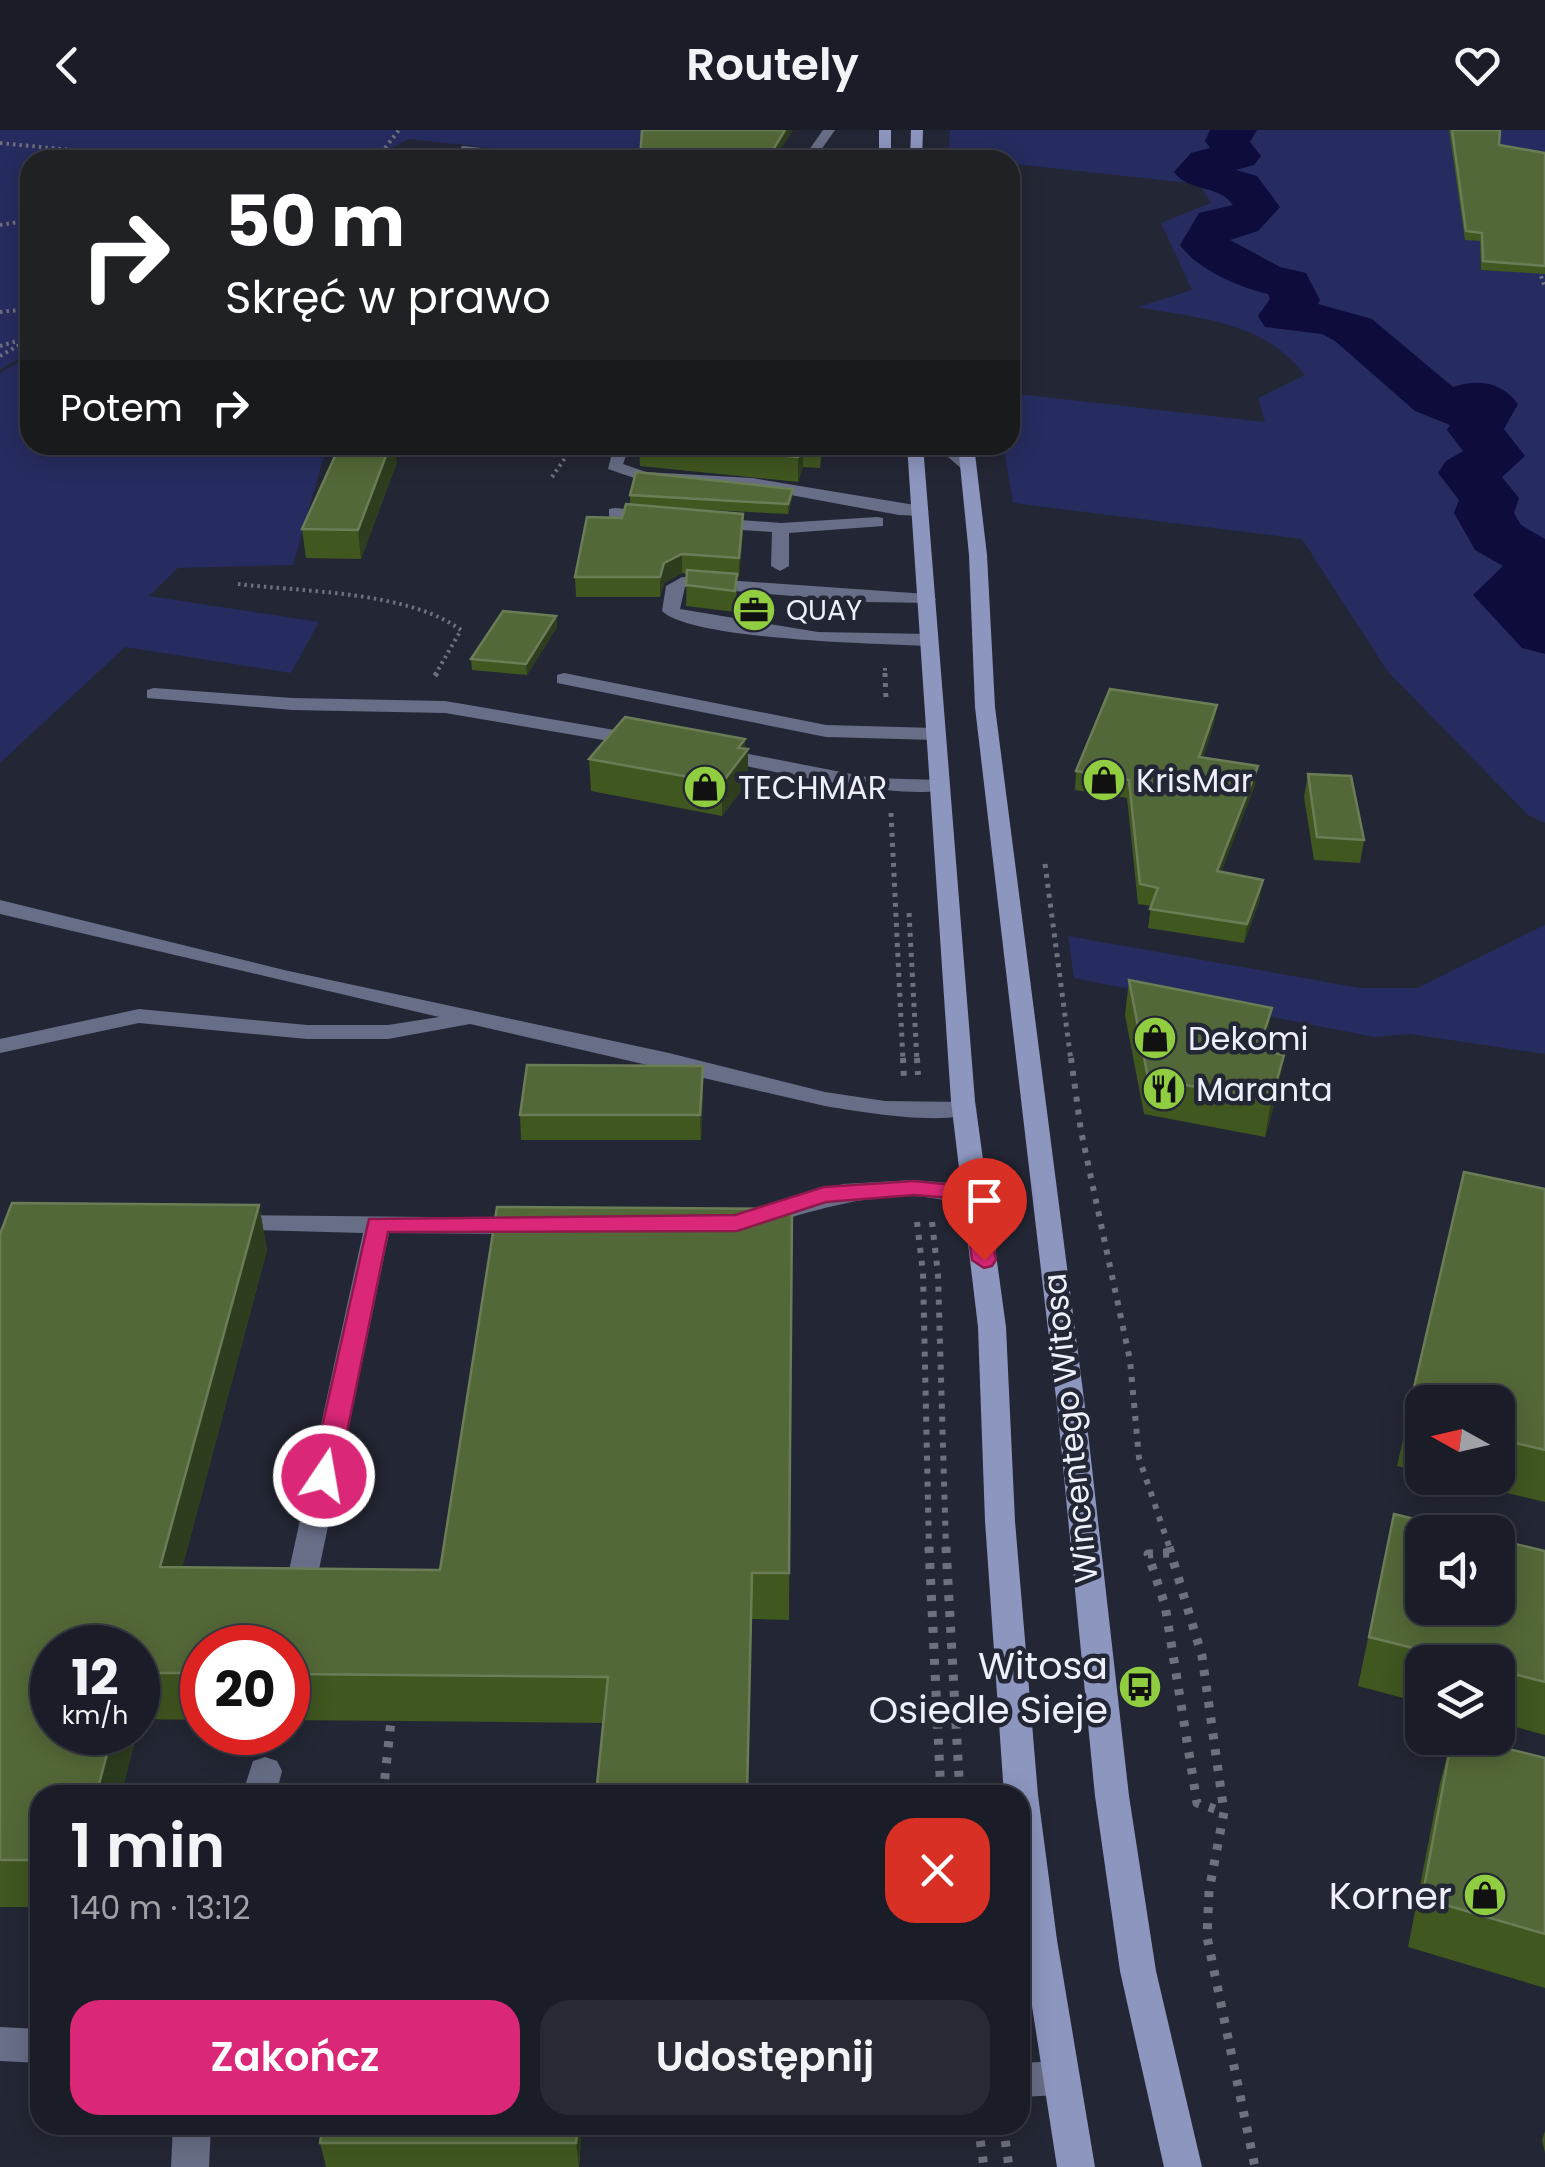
<!DOCTYPE html>
<html lang="pl">
<meta charset="utf-8">
<style>
body{margin:0;font-family:Poppins,sans-serif;background:#272933;color:#f1f3f6;height:100vh;display:flex;flex-direction:column;font-size:38px;white-space:nowrap}
*{box-sizing:border-box;margin:0}
p{font-size:32px;color:#9fa1a7}
.icon{flex:none;width:55px;height:55px;fill:none;stroke:currentColor;stroke-width:2;stroke-linecap:round;stroke-linejoin:round}
.map{position:relative;flex:1;overflow:hidden}
.drawer{position:absolute;left:30px;top:1655px;width:1000px;height:350px;display:flex;flex-direction:column;background:#1a1c27;border-radius:30px;box-shadow:0 5px 25px #0003,0 0 0 2px #383a44}
.drawer>*{flex:none}
.guide{position:absolute;left:20px;top:20px;width:1000px;height:305px;border-radius:30px;box-shadow:0 5px 25px #0003,0 0 0 2px #383a44;background:#202124;color:#fff;overflow:hidden}
.needle{width:65px;rotate:278deg}
.fabs{position:absolute;left:1405px;top:1255px;display:grid;gap:20px}
.fabs a{display:grid;place-items:center;width:110px;height:110px;border-radius:20px;background:#1a1c27;box-shadow:0 5px 25px #0003,0 0 0 2px #383a44;font-size:50px}
.speed{position:absolute;left:30px;top:1495px;display:flex;gap:20px;font-size:50px;font-weight:700;text-align:center}
.speed>*{display:grid;place-content:center;width:130px;height:130px;border-radius:50%;background:#1a1c27;box-shadow:0 5px 25px #0003,0 0 0 2px #383a44;line-height:1}
.speed small{font-size:25px;font-weight:400}
.speed .limit{border:15px solid #d22;background:#fff;color:#111}
.pin{position:absolute;display:grid;place-items:center;width:85px;height:85px;color:#fff;margin:-102px -42px;border-radius:50% 50% 50% 0;rotate:-45deg;box-shadow:0 0 10px #0007}
.pin .icon{rotate:45deg}
.me{position:absolute;width:110px;margin:-55px;rotate:12deg;stroke-linejoin:round;filter:drop-shadow(0 0 8px #0008)}
.turn{display:flex;align-items:center;gap:35px;height:210px;padding:0 40px;font-size:45px}
.turn .icon{width:130px;height:130px;stroke-width:2.5}
.turn b{display:block;font-size:70px;line-height:85px}
.then{display:flex;align-items:center;height:95px;padding:0 40px;background:#0003;gap:20px;font-size:38px}
.round{display:grid;place-items:center;flex:none;width:105px;height:105px;border-radius:30px;background:#272933}
.head{display:flex;align-items:center;justify-content:space-between;height:170px;padding:0 40px}
h1{font-size:60px;font-weight:600;line-height:75px}
.cta{display:flex;gap:20px;margin-top:auto;padding:20px 40px}
.cta a{flex:1;height:115px;border-radius:30px;background:#db2777;color:#fff;font-size:40px;font-weight:600;line-height:115px;text-align:center}
.cta a+a{background:#272933;color:#f1f3f6}
header{display:flex;justify-content:space-between;align-items:center;height:130px;padding:0 40px;background:#1a1c27;font-size:45px;font-weight:600}
.map>svg:first-child{display:block}
.green{fill:#262c5f}
.lines{fill:none;stroke-linecap:round;stroke-linejoin:round}
.river{fill:#0d0c3d;fill-rule:evenodd}
.path-far3{stroke:#6e717d;stroke-width:4;stroke-dasharray:2.5 4;stroke-linecap:butt}
.path-far2{stroke:#6e717d;stroke-width:5;stroke-dasharray:4 6;stroke-linecap:butt}
.path-far1{stroke:#6e717d;stroke-width:6;stroke-dasharray:5 8;stroke-linecap:butt}
.path{stroke:#6e717d;stroke-width:9;stroke-dasharray:6 10;stroke-linecap:butt}
.lane{fill:#686e87;fill-rule:evenodd}
.street{fill:#686e87;fill-rule:evenodd}
.secondary{fill:#8d96bf;fill-rule:evenodd}
.wall{fill:#405720}
.shaded-wall{fill:#2d3d1e}
.building{fill:#536838;stroke:#6b7d56;stroke-width:2.5}
.route{fill:#db2777;stroke:#8e194d;stroke-width:2.5}
.labels{text-anchor:middle;dominant-baseline:central;stroke-width:9;stroke-linejoin:round;paint-order:stroke}
.far-poi-label{font-size:28px;fill:#edf0fa;stroke:#232634;text-anchor:start}
.poi-label{font-size:32px;fill:#edf0fa;stroke:#232634;text-anchor:start}
.street-label{font-size:32px;fill:#edf0fa;stroke:#232634}
.near-poi-label{font-size:38px;fill:#edf0fa;stroke:#232634;text-anchor:end}
</style>
<header><svg class="icon" aria-label="back" viewBox="0 0 24 24"><path d="M15 5l-7 7 7 7"/></svg>Routely<svg class="icon" aria-label="heart" viewBox="0 0 24 24"><path d="M12 20l-8-8c-3-5 5-10 8-4 3-6 11-1 8 4z"/></svg></header>
<div class="map">
<svg width="1545" height="2037" viewBox="0 0 1545 2037">
<rect width="100%" height="100%" fill="#232634"/>
<g class="green">
<path d="M 0,0 L 699,0 L 667,30 L 603,30 L 408,9 L 372,30 L 30,30 L 30,222 L 0,240 Z"/>
<path d="M 950,0 L 1545,0 L 1545,693 L 1528,685 L 1388,542 L 1302,409 L 1013,373 L 1003,315 L 1010,315 L 1010,263 L 1265,292 L 1258,268 L 1305,245 C 1261,190 1204,190 1138,177 L 1192,160 L 1161,93 L 1211,73 L 1199,54 L 948,27 Z"/>
<path d="M 30,225 L 30,315 L 327,315 L 293,435 L 178,438 L 149,466 L 319,492 L 291,543 L 125,517 L 0,633 L 0,243 Z"/>
<path d="M 1545,795 L 1545,924 L 1410,904 L 1374,907 L 1074,848 L 1068,806 L 1360,858 L 1417,858 Z"/>
</g>
<g class="lines">
<path class="river" d="M 1210,0 L 1257,0 L 1250,12 L 1261,26 L 1254,35 L 1236,40 L 1257,46 L 1280,77 L 1258,101 L 1230,110 L 1280,137 L 1306,143 L 1320,170 L 1318,174 L 1372,189 L 1453,257 C 1478,249 1501,251 1518,274 L 1504,299 L 1525,326 L 1502,347 L 1519,368 L 1514,383 L 1521,395 L 1545,409 L 1545,524 L 1522,518 L 1473,465 L 1503,436 L 1475,420 L 1454,383 L 1459,370 L 1438,343 L 1446,331 L 1463,321 L 1447,300 L 1450,295 L 1415,281 L 1335,211 L 1322,204 L 1265,197 L 1258,186 L 1270,169 L 1268,164 C 1240,158 1197,139 1180,115 L 1199,83 L 1233,75 C 1218,54 1188,62 1174,42 L 1191,23 L 1210,18 L 1205,11 Z"/>
<g class="path-far3">
<path d="M 0,13 L 175,30"/>
<path d="M 362,30 L 385,18 L 399,0"/>
<path d="M 0,95 L 30,90"/>
<path d="M 1539,140 L 1545,158"/>
<path d="M 0,182 L 30,179"/>
<path d="M 0,216 L 28,208"/>
<path d="M 0,226 L 30,209"/>
<path d="M 552,347 L 574,315"/>
<path d="M 238,454 C 303,462 408,461 461,500 L 435,545"/>
<path d="M 885,538 L 885,545"/>
</g>
<g class="path-far2">
<path d="M 885,543 L 886,571"/>
<path d="M 435,546 L 437,543"/>
<path d="M 891,683 L 903,931"/>
<path d="M 1045,734 L 1071,931"/>
<path d="M 909,783 L 917,931"/>
</g>
<g class="path-far1">
<path d="M 903,928 L 904,950"/>
<path d="M 917,928 L 918,945"/>
<path d="M 1071,928 L 1081,1001 L 1130,1230 L 1139,1328 L 1170,1419"/>
<path d="M 917,1092 L 923,1143 L 929,1419"/>
<path d="M 932,1092 L 938,1144 L 946,1419"/>
</g>
<g class="path">
<path d="M 929,1417 L 941,1665"/>
<path d="M 946,1417 L 960,1665"/>
<path d="M 1169,1417 L 1202,1526 L 1224,1682 L 1209,1761 L 1207,1807 L 1255,2037"/>
<path d="M 1169,1423 L 1148,1424 L 1165,1475 L 1197,1673 L 1224,1682"/>
<path d="M 383,1665 L 391,1591"/>
<path d="M 978,1995 L 984,2037"/>
<path d="M 1003,1995 L 1009,2037"/>
</g>
<g class="lane">
<path d="M 462,16 L 561,26 L 567,30 L 458,23 Z"/>
<path d="M 614,315 L 630,315 L 623,334 L 646,342 L 752,348 L 921,376 L 929,381 L 921,386 L 899,385 L 752,358 L 646,352 L 608,339 Z"/>
<path d="M 934,315 L 952,315 L 976,336 L 962,339 Z"/>
<path d="M 615,378 L 658,382 L 666,387 L 658,392 L 609,387 L 609,379 Z"/>
<path d="M 877,387 L 883,388 L 883,396 L 789,403 L 789,436 L 780,441 L 771,436 L 772,402 L 712,398 L 704,393 L 712,388 L 781,393 Z"/>
<path d="M 682,447 L 927,464 L 936,469 L 933,473 L 866,472 L 685,457 L 680,479 L 818,502 L 929,504 L 938,510 L 929,516 C 881,514 691,510 662,481 L 666,456 Z"/>
<path d="M 564,543 L 826,595 L 936,598 L 946,604 L 936,610 L 826,607 L 557,553 L 557,545 Z"/>
<path d="M 154,558 L 292,568 L 445,571 L 644,605 L 654,611 L 644,617 L 445,583 L 292,580 L 147,568 L 147,560 Z"/>
<path d="M 718,618 L 872,648 L 940,650 L 950,656 C 926,677 749,637 711,628 L 711,620 Z"/>
<path d="M 0,770 L 284,840 L 669,923 L 825,962 L 885,971 L 965,972 L 977,979 C 958,999 854,981 825,976 L 470,894 L 388,909 L 307,909 L 139,893 L 0,923 L 0,909 L 139,879 L 307,895 L 388,895 L 439,887 L 0,784 Z"/>
<path d="M 913,1050 L 975,1055 L 988,1063 C 974,1080 933,1066 913,1066 C 855,1066 813,1082 759,1096 L 746,1088 L 750,1082 L 843,1054 Z"/>
<path d="M 230,1085 L 525,1088 L 538,1096 L 525,1104 L 389,1103 L 316,1454 L 312,1462 L 301,1466 L 290,1462 L 286,1454 L 363,1103 L 221,1099 L 217,1093 Z"/>
<path d="M 265,1627 L 277,1631 L 282,1641 L 276,1665 L 242,1665 L 253,1631 Z"/>
<path d="M 0,1897 L 40,1899 L 40,1933 L 0,1931 Z"/>
<path d="M 1061,1931 L 1074,1936 L 1080,1948 L 1074,1960 L 1061,1965 L 1020,1967 L 1020,1933 Z"/>
<path d="M 173,1995 L 211,1995 L 209,2037 L 171,2037 Z"/>
</g>
<path class="street" d="M 823,0 L 835,0 L 814,30 L 802,30 Z"/>
<g class="secondary">
<rect x="879" y="0" width="12" height="30"/>
<path d="M 911,0 L 923,0 L 922,30 L 910,30 Z"/>
<path d="M 907,315 L 923,315 L 975,971 L 1006,1197 L 1015,1391 L 1038,1665 L 1057,1810 L 1095,2037 L 1057,2037 L 1020,1799 L 1020,1665 L 1004,1665 L 985,1391 L 978,1197 L 951,971 Z"/>
<path d="M 958,315 L 974,315 L 987,425 L 995,577 L 1086,1285 L 1129,1666 L 1156,1841 L 1202,2037 L 1164,2037 L 1120,1841 L 1095,1666 L 1058,1285 L 975,577 L 969,425 Z"/>
</g>
</g>
<g class="wall">
<path d="M 1449,0 L 1500,0 L 1499,15 L 1545,23 L 1545,144 L 1481,140 L 1480,111 L 1465,110 Z"/>
<path d="M 639,315 L 822,315 L 820,338 L 803,337 L 798,352 L 640,336 Z"/>
<path d="M 397,332 L 361,429 L 306,428 L 302,399 Z"/>
<path d="M 793,359 L 792,369 L 788,384 L 673,378 L 743,384 L 743,403 L 739,447 L 737,447 L 736,482 L 686,476 L 687,444 L 682,443 L 664,453 L 660,467 L 576,467 L 575,447 L 622,388 L 630,374 L 630,365 Z"/>
<path d="M 556,486 L 557,497 L 527,545 L 472,540 L 471,529 Z"/>
<path d="M 1217,575 L 1214,593 L 1203,628 L 1255,655 L 1221,742 L 1260,769 L 1244,813 L 1148,798 L 1151,776 L 1138,774 L 1127,668 L 1075,660 L 1076,641 Z"/>
<path d="M 745,609 L 745,619 L 748,619 L 748,652 L 722,686 L 591,661 L 589,629 Z"/>
<path d="M 1308,644 L 1364,710 L 1360,733 L 1314,730 L 1304,667 Z"/>
<path d="M 1129,850 L 1272,878 L 1264,921 L 1278,961 L 1265,1007 L 1144,984 L 1125,885 Z"/>
<path d="M 703,936 L 703,960 L 701,1010 L 521,1010 L 520,985 Z"/>
<path d="M 1464,1042 L 1545,1059 L 1545,1372 L 1444,1348 L 1498,1348 L 1498,1272 L 1422,1272 L 1422,1342 L 1397,1336 Z"/>
<path d="M 259,1075 L 267,1120 L 182,1438 L 440,1440 L 792,1079 L 789,1490 L 752,1489 L 603,1593 L 288,1590 L 288,1518 L 202,1518 L 202,1590 L 140,1589 L 138,1600 L 138,1518 L 52,1602 L 137,1602 L 121,1665 L 40,1665 L 40,1777 L 0,1777 L 0,1104 Z"/>
<path d="M 1394,1384 L 1545,1421 L 1545,1605 L 1498,1592 L 1498,1532 L 1422,1532 L 1422,1573 L 1358,1556 Z"/>
<path d="M 1452,1608 L 1545,1628 L 1545,1858 L 1408,1817 L 1440,1653 Z"/>
<path d="M 323,1995 L 582,1995 L 579,2037 L 326,2037 L 320,2013 Z"/>
<path d="M 1545,2001 L 1545,2023 L 1542,2010 Z"/>
</g>
<g class="shaded-wall">
<path d="M 785,0 L 793,0 L 774,30 L 767,30 Z"/>
<path d="M 390,315 L 395,315 L 397,332 L 361,429 L 358,400 Z"/>
<path d="M 803,315 L 803,337 L 798,352 L 798,327 Z"/>
<path d="M 793,359 L 792,369 L 788,384 L 788,374 Z"/>
<path d="M 743,384 L 743,403 L 739,447 L 739,428 Z"/>
<path d="M 682,424 L 682,443 L 664,453 L 660,467 L 660,447 L 664,433 Z"/>
<path d="M 556,486 L 557,497 L 527,545 L 526,534 Z"/>
<path d="M 1217,575 L 1214,593 L 1197,646 L 1199,627 Z"/>
<path d="M 745,609 L 745,623 L 748,619 L 748,652 L 722,686 L 722,653 L 738,618 Z"/>
<path d="M 1258,636 L 1255,655 L 1214,761 L 1217,741 Z"/>
<path d="M 1263,750 L 1260,769 L 1244,813 L 1247,794 Z"/>
<path d="M 1272,878 L 1266,913 L 1252,955 L 1258,920 Z"/>
<path d="M 1284,925 L 1278,961 L 1265,1007 L 1271,971 Z"/>
<path d="M 703,936 L 703,960 L 701,1010 L 700,985 Z"/>
<path d="M 259,1075 L 267,1120 L 170,1484 L 160,1437 Z"/>
<path d="M 752,1443 L 748,1665 L 747,1665 Z"/>
<path d="M 138,1577 L 140,1589 L 138,1600 Z"/>
<path d="M 113,1602 L 137,1602 L 121,1665 L 96,1665 Z"/>
<path d="M 578,1995 L 582,1995 L 579,2037 L 576,2013 Z"/>
</g>
<g class="building">
<path d="M 642,0 L 785,0 L 767,30 L 640,30 Z"/>
<path d="M 1452,0 L 1500,0 L 1499,15 L 1545,23 L 1545,136 L 1483,131 L 1482,103 L 1466,101 Z"/>
<path d="M 340,315 L 390,315 L 358,400 L 302,399 Z"/>
<path d="M 674,315 L 803,315 L 798,327 Z"/>
<path d="M 636,342 L 793,359 L 788,374 L 630,365 Z"/>
<path d="M 626,374 L 743,384 L 739,428 L 682,424 L 664,433 L 660,447 L 575,447 L 587,387 L 622,388 Z"/>
<path d="M 687,440 L 737,444 L 735,461 L 686,455 Z"/>
<path d="M 503,481 L 556,486 L 526,534 L 471,529 Z"/>
<path d="M 1110,559 L 1217,575 L 1199,627 L 1258,636 L 1217,741 L 1263,750 L 1247,794 L 1150,779 L 1158,758 L 1140,754 L 1129,650 L 1076,641 Z"/>
<path d="M 625,587 L 745,609 L 738,618 L 748,619 L 722,653 L 589,629 Z"/>
<path d="M 1308,644 L 1351,646 L 1364,710 L 1317,707 Z"/>
<path d="M 1129,850 L 1272,878 L 1258,920 L 1284,925 L 1271,971 L 1148,948 Z"/>
<path d="M 527,935 L 703,936 L 700,985 L 520,985 Z"/>
<path d="M 1464,1042 L 1545,1059 L 1545,1320 L 1498,1309 L 1498,1272 L 1422,1272 L 1422,1291 L 1407,1288 Z"/>
<path d="M 12,1073 L 259,1075 L 160,1437 L 440,1440 L 497,1077 L 792,1079 L 789,1443 L 752,1443 L 747,1665 L 596,1665 L 608,1547 L 288,1544 L 288,1518 L 202,1518 L 202,1543 L 138,1543 L 138,1518 L 52,1518 L 52,1602 L 113,1602 L 96,1665 L 40,1665 L 40,1730 L 0,1730 L 0,1104 Z"/>
<path d="M 1394,1384 L 1468,1402 L 1422,1402 L 1422,1478 L 1498,1478 L 1498,1410 L 1545,1421 L 1545,1552 L 1498,1540 L 1498,1532 L 1469,1532 L 1369,1507 Z"/>
<path d="M 1452,1608 L 1465,1608 L 1545,1628 L 1545,1804 L 1422,1768 Z"/>
<path d="M 323,1995 L 578,1995 L 576,2013 L 320,2013 Z"/>
</g>
<path class="route" d="M 914,1051 L 983,1058 L 996,1130 L 992,1136 L 984,1138 L 972,1130 L 964,1069 L 914,1065 L 826,1072 L 737,1101 L 388,1102 L 338,1346 L 324,1356 L 311,1346 L 369,1089 L 735,1085 L 824,1057 Z"/>
<defs>
<g id="office-disc" transform="scale(2.25)"><circle r="9.5" fill="#91cd40" stroke="#232634"/><path d="M-6-3h4V-5.5h4V-3h4V5H-6ZM-1-4.5V-3h2v-1.5ZM-6 0V1H6V0Z" fill="#111"/></g>
<g id="shop-disc" transform="scale(2.25)"><circle r="9.5" fill="#91cd40" stroke="#232634"/><path d="M-5-2.5h2.3a2.7 3.5 0 0 1 5.4 0H5L5.5 6h-11ZM-1.5-2.5h3a1.5 2.3 0 0 0-3 0Z" fill="#111"/></g>
<g id="restaurant-disc" transform="scale(2.25)"><circle r="9.5" fill="#91cd40" stroke="#232634"/><path d="M-5-6h1v4h1v-4h1v4h1v-4h1v5L-1.5 .5V6h-2V.5L-5-1ZM5-6V6H3V1.5H1.5Q1.5-4 5-6Z" fill="#111"/></g>
<g id="bus-disc" transform="scale(2.25)"><circle r="9.5" fill="#91cd40" stroke="#232634"/><path d="M-5-6H5V4H4V6H2V4H-2V6H-4V4H-5ZM-3.5-4V0h7V-4ZM-3.5 1.2v1.5H-2V1.2ZM2 1.2v1.5H3.5V1.2Z" fill="#111"/></g>
</defs>
<g fill-rule="evenodd">
<use href="#office-disc" x="754" y="480"/>
<use href="#shop-disc" x="1104" y="650"/>
<use href="#shop-disc" x="705" y="657"/>
<use href="#shop-disc" x="1155" y="908"/>
<use href="#restaurant-disc" x="1164" y="959"/>
<use href="#bus-disc" x="1140" y="1557"/>
<use href="#shop-disc" x="1485" y="1765"/>
</g>
<g class="labels">
<g class="far-poi-label">
<text x="786" y="480">QUAY</text>
</g>
<g class="poi-label">
<text x="1136" y="650">KrisMar</text>
<text x="738" y="657">TECHMAR</text>
<text x="1188" y="908">Dekomi</text>
<text x="1196" y="959">Maranta</text>
</g>
<g class="street-label">
<text transform="translate(1070 1298) rotate(-96)">Wincentego Witosa</text>
</g>
<g class="near-poi-label">
<text x="1108" y="1535">Witosa<tspan x="1108" dy="44">Osiedle Sieje</tspan></text>
<text x="1452" y="1765">Korner</text>
</g>
</g>
</svg>
<div class="fabs">
<a><svg class="needle" viewBox="-14 -14 28 28"><path d="M0-13l5 13h-10z" fill="#e53935"/><path d="M0 13l5-13h-10z" fill="#9fa1a7"/></svg></a>
<a><svg class="icon" aria-label="sound" viewBox="0 0 24 24"><path d="M4 9h4l5-4v14l-5-4H4zM17 9q2 3 0 6"/></svg></a>
<a><svg class="icon" aria-label="layers" viewBox="0 0 24 24"><path d="M12 4l9 5-9 5-9-5zM3 14l9 5 9-5"/></svg></a>
</div>
<div class="speed"><div>12<small>km/h</small></div><div class="limit">20</div></div>
<div class="pin" style="left:984px;top:1130px;background:#d93025"><svg class="icon" aria-label="arrive" viewBox="0 0 24 24"><path d="M6 21V4h12l-3 4 3 4H6"/></svg></div>
<svg class="me" style="left:324px;top:1346px" viewBox="-20 -20 40 40"><circle r="17" fill="#db2777" stroke="#fff" stroke-width="3"/><path d="M0-11L8 9 0 5-8 9z" fill="#fff"/></svg>
<div class="guide">
<div class="turn"><svg class="icon" aria-label="right" viewBox="0 0 24 24"><path d="M7 20v-9h11M14 6l5 5-5 5"/></svg><div><b>50 m</b>Skręć w prawo</div></div>
<div class="then">Potem<svg class="icon" aria-label="right" viewBox="0 0 24 24"><path d="M7 20v-9h11M14 6l5 5-5 5"/></svg></div>
</div>
<section class="drawer">
<div class="head"><div><h1>1 min</h1><p>140 m · 13:12</p></div><a class="round" style="background:#d93025;color:#fff"><svg class="icon" aria-label="close" viewBox="0 0 24 24"><path d="M6 6l12 12M18 6L6 18"/></svg></a></div>
<div class="cta"><a>Zakończ</a><a>Udostępnij</a></div>
</section>
</div>
